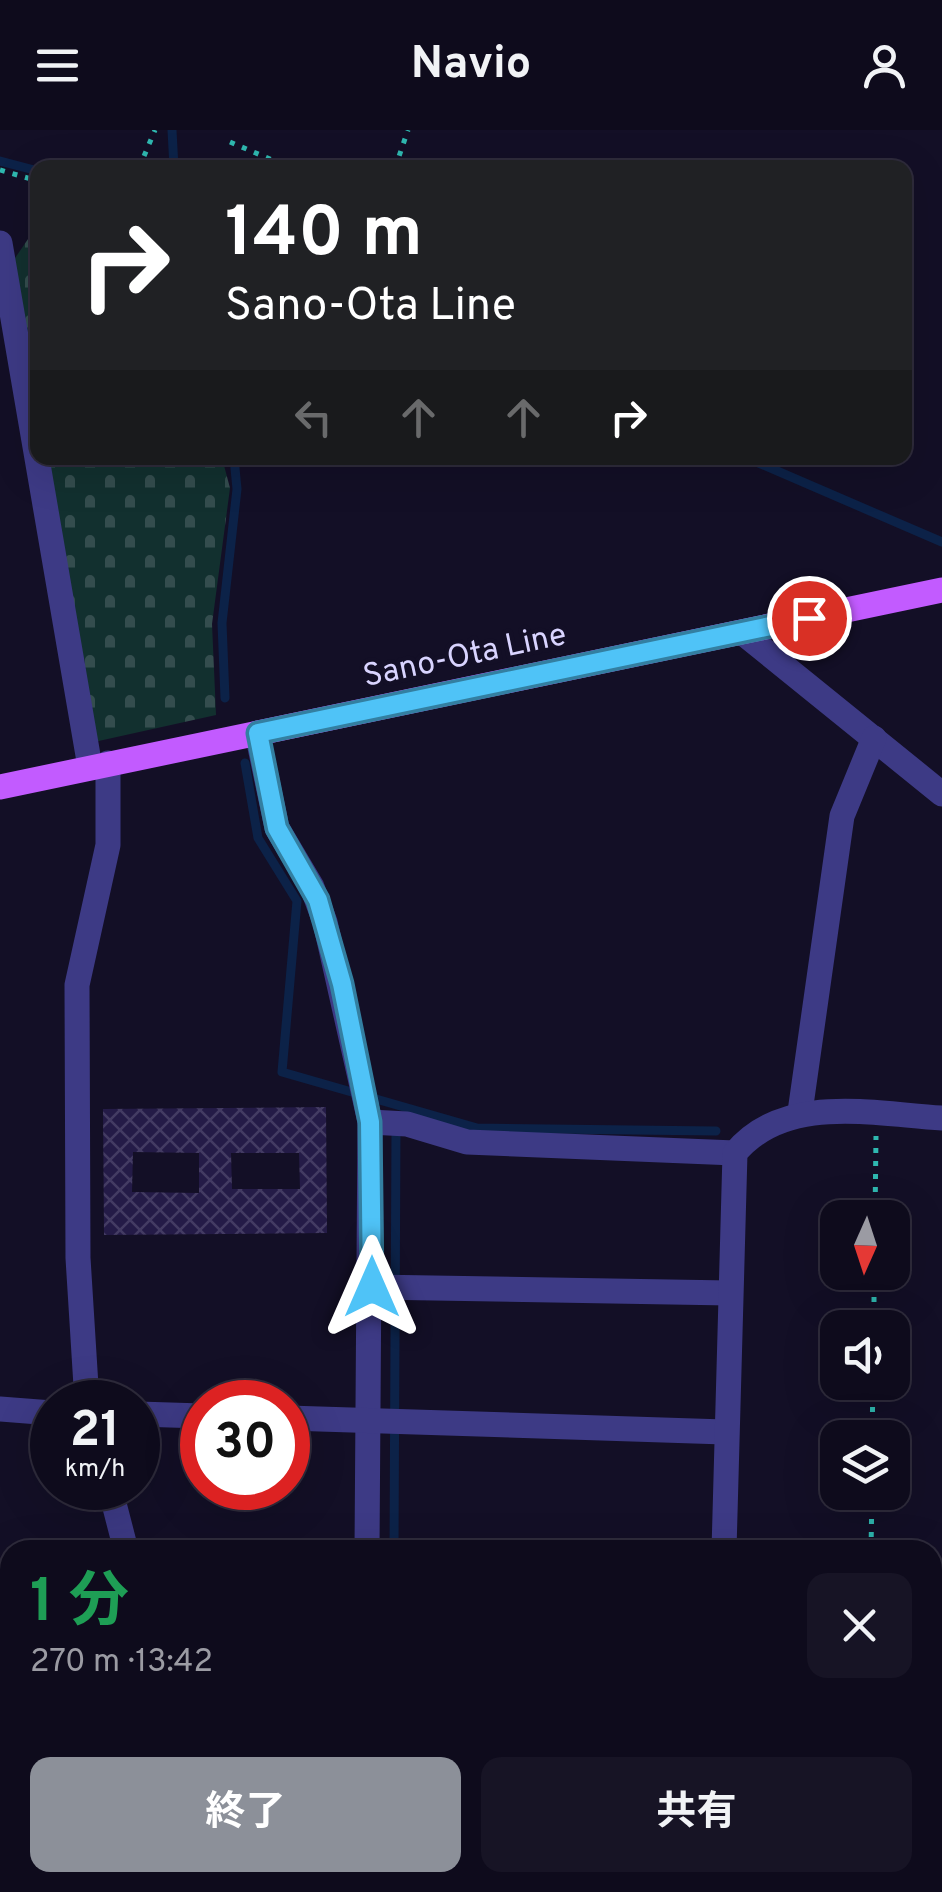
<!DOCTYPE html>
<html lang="ja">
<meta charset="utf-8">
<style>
body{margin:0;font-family:Overpass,"Noto Sans JP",sans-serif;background:#171425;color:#f1f3f6;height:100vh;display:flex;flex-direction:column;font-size:38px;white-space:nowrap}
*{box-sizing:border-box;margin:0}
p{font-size:32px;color:#9b9ba3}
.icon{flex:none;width:55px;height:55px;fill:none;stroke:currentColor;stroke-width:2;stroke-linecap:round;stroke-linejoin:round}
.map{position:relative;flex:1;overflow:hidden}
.panel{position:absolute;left:0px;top:1410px;width:942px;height:352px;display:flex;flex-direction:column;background:#0e0b1c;border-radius:30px 30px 0 0;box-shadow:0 10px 40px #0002,0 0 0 2px #2e2b3b}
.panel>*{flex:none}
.hud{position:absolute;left:30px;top:30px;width:882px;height:305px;border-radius:20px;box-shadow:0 10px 40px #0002,0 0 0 2px #2e2b3b;background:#202124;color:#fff;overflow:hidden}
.needle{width:65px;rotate:183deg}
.buttons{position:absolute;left:820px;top:1070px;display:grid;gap:20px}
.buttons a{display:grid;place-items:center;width:90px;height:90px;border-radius:20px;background:#0e0b1c;box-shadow:0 10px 40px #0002,0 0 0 2px #2e2b3b;font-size:50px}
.speed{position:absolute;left:30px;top:1250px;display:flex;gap:20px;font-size:50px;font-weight:700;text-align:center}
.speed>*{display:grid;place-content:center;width:130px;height:130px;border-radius:50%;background:#0e0b1c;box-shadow:0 10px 40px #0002,0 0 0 2px #2e2b3b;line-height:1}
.speed small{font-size:25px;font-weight:400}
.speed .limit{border:15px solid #d22;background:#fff;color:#111}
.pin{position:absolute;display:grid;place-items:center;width:85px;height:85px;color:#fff;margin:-42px;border:5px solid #fff;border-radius:50%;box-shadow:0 2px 10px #0007}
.me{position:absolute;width:110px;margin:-55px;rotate:0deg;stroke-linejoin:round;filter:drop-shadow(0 0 8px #0008)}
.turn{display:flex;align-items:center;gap:35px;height:210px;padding:0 30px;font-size:45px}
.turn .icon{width:130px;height:130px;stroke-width:2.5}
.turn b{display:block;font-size:70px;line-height:85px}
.lanes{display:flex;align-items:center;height:95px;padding:0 30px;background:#0003;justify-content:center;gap:50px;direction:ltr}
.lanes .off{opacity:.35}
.round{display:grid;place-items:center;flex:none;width:105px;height:105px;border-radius:20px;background:#171425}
.overview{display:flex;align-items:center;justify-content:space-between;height:170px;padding:0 30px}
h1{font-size:60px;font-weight:700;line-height:75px;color:#1e9e55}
.button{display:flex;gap:20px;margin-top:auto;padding:20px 30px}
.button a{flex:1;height:115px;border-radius:20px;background:#8c9099;color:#fff;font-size:40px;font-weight:700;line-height:115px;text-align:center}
.button a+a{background:#171425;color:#f1f3f6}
header{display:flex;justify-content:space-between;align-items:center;height:130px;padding:0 30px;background:#0e0b1c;font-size:45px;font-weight:700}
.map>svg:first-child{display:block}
.cemetery{fill:url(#cemetery-stones)}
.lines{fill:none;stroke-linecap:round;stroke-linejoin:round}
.stream{stroke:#0c2248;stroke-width:9}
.building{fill:url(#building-cross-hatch);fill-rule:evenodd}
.path{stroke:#2fb8b0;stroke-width:5;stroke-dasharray:5 8;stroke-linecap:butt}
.minor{stroke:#3d3a85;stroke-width:25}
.major{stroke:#c25bff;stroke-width:25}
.route-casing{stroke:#337fa1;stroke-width:25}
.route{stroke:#4fc3f7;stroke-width:18}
.labels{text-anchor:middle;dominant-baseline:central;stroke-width:9;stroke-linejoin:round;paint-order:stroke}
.street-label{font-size:32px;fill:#d9d4ff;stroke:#130f26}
</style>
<header><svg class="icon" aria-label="menu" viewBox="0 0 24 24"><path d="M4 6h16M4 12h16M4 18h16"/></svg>Navio<svg class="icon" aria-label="person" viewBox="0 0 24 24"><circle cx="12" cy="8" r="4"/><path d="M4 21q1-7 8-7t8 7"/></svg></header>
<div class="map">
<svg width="942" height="1762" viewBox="0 0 942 1762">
<defs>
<pattern id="cemetery-stones" width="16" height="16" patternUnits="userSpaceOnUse" patternTransform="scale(2.5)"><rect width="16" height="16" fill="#12302f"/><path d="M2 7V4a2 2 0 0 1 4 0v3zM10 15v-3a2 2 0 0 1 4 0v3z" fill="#344d4e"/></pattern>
<pattern id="building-cross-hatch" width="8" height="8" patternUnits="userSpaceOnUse" patternTransform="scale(2.5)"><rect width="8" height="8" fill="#241b47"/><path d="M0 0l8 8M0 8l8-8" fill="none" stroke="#433b63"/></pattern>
</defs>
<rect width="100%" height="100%" fill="#130f26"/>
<g class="cemetery">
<path d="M 37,96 L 37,274 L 13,131 Z"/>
<path d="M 47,328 L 222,328 L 230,358 L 212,494 L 216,585 L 94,612 Z"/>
</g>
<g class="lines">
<g class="stream">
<path d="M 172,0 L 174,38"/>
<path d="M 0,31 L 38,41"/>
<path d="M 747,328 L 942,412"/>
<path d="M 225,568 L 222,493 L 237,359 L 234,328"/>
<path d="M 245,633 L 258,708 L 297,771 L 282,942 L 477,998 L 716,1001"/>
<path d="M 394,1420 L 396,998"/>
</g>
</g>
<path class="building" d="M 326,977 L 327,1103 L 104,1105 L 103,979 ZM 133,1022 L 199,1023 L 199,1063 L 132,1062 ZM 231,1023 L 299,1023 L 300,1059 L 232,1059 Z"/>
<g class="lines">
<g class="path">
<path d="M 230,12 L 291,38"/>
<path d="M 139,38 L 155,0"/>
<path d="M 395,38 L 408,0"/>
<path d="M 0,40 L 38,51"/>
<path d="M 875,1088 L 876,1006"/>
<path d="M 874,1198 L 874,1142"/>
<path d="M 872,1308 L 873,1252"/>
<path d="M 871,1420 L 872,1362"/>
<path d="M 932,1608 L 942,1609"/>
</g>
<g class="minor">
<path d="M 0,113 L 90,637"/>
<path d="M 743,503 L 942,664"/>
<path d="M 257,603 L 277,698 L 312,757 L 325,792 L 370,992 L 367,1420"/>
<path d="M 800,982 L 842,686 L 874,608"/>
<path d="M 370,992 L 407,994 L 467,1012 L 735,1023"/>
<path d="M 372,1157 L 730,1163"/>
<path d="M 87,1272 L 78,1128 L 77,855 L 108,715 L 108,633"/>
<path d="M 0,1279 L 52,1283"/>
<path d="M 138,1284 L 202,1286"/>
<path d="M 288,1288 L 725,1302"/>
<path d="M 110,1358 L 126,1420"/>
<path d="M 724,1420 L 735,1023 C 785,963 873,984 942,988"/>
<path d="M 932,1743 L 942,1743"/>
<path d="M 204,1752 L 205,1762"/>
<path d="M 0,1756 L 66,1762"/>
<path d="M 361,1762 L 361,1752"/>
<path d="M 390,1762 L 413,1752"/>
<path d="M 717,1762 L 717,1752"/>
</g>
<path class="major" d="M 0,657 L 942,460"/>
</g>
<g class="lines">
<g class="route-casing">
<path id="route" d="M 372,1157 L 370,992 L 342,854 L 318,770 L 277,698 L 258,603 L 809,488"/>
</g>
<use href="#route" class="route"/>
</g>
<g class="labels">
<g class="street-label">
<text transform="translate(465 527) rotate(-12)">Sano-Ota Line</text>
</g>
</g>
</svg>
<div class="buttons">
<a><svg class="needle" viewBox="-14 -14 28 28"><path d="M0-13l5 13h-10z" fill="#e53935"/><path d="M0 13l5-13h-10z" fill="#9b9ba3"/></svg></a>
<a><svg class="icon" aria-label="sound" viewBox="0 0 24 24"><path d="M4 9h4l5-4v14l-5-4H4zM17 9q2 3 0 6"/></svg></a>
<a><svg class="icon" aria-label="layers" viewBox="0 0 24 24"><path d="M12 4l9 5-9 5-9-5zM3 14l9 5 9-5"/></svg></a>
</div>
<div class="speed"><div>21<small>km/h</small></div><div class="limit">30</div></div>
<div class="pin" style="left:809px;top:488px;background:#d93025"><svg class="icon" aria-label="arrive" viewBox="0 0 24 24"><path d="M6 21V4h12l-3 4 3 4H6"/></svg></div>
<svg class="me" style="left:372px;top:1157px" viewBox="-20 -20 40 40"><path d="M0-17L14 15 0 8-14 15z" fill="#4fc3f7" stroke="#fff" stroke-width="4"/></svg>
<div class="hud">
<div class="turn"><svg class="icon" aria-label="right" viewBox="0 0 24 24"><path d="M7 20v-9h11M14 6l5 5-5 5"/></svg><div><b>140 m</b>Sano-Ota Line</div></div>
<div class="lanes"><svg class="icon off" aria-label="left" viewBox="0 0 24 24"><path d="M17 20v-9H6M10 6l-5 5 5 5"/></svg><svg class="icon off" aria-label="ahead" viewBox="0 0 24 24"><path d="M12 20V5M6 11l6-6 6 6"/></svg><svg class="icon off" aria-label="ahead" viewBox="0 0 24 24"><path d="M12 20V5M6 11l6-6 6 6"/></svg><svg class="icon" aria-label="right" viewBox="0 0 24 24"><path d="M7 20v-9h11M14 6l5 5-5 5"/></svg></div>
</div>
<section class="panel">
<div class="overview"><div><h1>1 分</h1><p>270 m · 13:42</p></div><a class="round"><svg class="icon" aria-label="close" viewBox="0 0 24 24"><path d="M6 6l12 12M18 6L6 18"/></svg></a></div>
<div class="button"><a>終了</a><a>共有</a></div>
</section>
</div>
